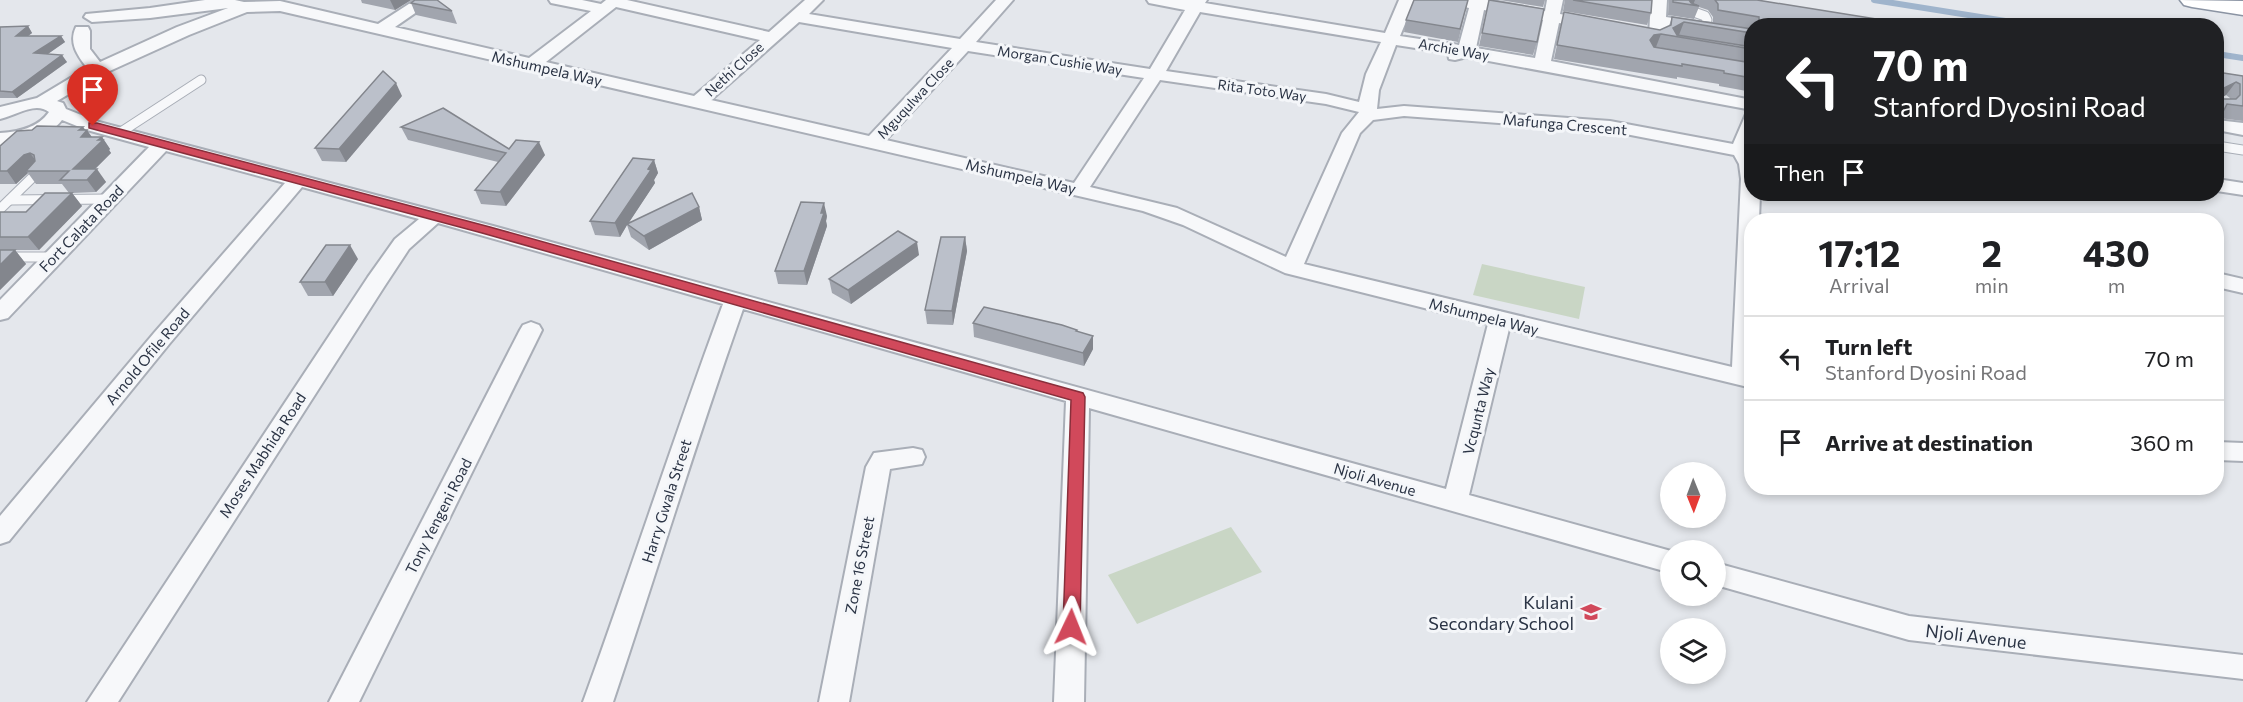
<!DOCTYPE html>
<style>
body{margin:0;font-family:Commissioner,sans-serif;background:#f6f6f6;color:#202124;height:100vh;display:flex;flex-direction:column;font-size:22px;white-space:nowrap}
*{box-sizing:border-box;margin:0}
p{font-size:20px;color:#757577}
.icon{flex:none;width:33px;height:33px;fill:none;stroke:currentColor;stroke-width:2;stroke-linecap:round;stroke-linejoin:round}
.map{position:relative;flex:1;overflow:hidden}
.details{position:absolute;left:1744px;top:213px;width:480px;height:282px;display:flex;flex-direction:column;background:#fff;border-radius:24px;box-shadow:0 3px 9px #0003}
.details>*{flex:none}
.hud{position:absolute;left:1744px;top:18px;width:480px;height:183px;border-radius:24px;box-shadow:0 3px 9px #0003;background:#202124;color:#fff;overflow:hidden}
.needle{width:39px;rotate:179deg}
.controls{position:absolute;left:1660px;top:462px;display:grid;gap:12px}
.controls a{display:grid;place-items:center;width:66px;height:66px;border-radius:50%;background:#fff;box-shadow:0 3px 9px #0003;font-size:30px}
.pin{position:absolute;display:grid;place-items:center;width:51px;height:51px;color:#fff;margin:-62px -26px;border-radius:50% 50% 50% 0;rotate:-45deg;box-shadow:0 0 6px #0007}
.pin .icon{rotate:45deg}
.me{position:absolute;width:66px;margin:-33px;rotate:2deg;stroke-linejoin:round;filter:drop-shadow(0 0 4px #0008)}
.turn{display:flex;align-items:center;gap:21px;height:126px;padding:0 30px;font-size:27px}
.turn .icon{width:78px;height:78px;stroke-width:2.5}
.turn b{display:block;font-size:42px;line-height:51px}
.then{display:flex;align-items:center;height:57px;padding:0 30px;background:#0003;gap:12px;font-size:22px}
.eta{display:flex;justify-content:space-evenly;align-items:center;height:102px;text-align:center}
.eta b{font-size:36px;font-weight:700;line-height:42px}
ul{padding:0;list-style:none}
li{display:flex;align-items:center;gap:18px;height:84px;padding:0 30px;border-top:2px solid #e0e0e0}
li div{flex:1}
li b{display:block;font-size:22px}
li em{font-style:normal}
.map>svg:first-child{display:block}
.green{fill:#c9d6c5}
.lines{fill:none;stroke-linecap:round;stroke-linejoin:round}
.stream{stroke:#9fb4cc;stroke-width:6}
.lane-casing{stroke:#a9aeb7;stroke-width:11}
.street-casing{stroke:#a9aeb7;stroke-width:4}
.highway-casing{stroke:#8b94a3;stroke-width:3}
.lane{stroke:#f7f8fa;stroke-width:9}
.street{fill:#f7f8fa;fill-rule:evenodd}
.highway{fill:#fff;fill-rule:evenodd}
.wall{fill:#a1a5ae;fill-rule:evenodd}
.shaded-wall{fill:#83868d}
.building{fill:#bbc0ca;stroke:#83868d;stroke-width:1.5;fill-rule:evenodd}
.route{fill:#d1495b;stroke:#882f3b;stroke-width:1.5}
.labels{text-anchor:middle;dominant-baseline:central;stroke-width:6;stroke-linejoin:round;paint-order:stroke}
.far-street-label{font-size:14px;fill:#2b3445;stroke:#f4f6f9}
.street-label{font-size:15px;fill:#2b3445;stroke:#f4f6f9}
.near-poi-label{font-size:18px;fill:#2b3445;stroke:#f4f6f9;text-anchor:end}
.near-street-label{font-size:18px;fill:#2b3445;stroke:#f4f6f9}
</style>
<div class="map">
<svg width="2243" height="702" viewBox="0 0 2243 702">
<rect width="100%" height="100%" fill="#e4e7ec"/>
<g class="green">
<path d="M 1482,264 L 1585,287 L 1579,319 L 1473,295 Z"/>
<path d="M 1231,527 L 1262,572 L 1137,624 L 1108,575 Z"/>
</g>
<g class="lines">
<g class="stream">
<path d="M 1874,0 L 2037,26"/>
<path d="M 2217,54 L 2243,58"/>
</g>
<g class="lane-casing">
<g id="lane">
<path d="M 1691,11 L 1705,16 L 1707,20 L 1705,29"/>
<path d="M 121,132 L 201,80"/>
<path d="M 2217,146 L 2243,150"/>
<path d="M 10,200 L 109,199"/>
<path d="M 0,209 L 38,172"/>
<path d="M 0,257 L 54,257"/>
</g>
</g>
<g class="street-casing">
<g id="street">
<path d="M 205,0 L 235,0 L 244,2 L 280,1 L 378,24 L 415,0 L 434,0 L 395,27 L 529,58 L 591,11 L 551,3 L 549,0 L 582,0 L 601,4 L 606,0 L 627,0 L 769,32 L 805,0 L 823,0 L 809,14 L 960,39 L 996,0 L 1013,0 L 976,42 L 1150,69 L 1185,10 L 1149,3 L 1147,0 L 1207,0 L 1205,3 L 1385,33 L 1399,0 L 1415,0 L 1400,36 L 1459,45 L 1469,8 L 1447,3 L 1445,0 L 1487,0 L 1545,11 L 1547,0 L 1563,0 L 1560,14 L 1599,21 L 1601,24 L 1593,29 L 1559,23 L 1551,61 L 1752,100 L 1752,110 L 1467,57 L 1455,60 L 1449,59 L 1448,53 L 1396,45 L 1379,90 L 1377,109 L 1404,106 L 1610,121 L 1733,144 L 1746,114 L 1752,113 L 1752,144 L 1749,151 L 1752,155 L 1752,194 L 1760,194 L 1759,220 L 1752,220 L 1752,388 L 1509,329 L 1469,495 L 1671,551 L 1671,573 L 1089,408 L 1084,702 L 1054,702 L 1066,401 L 743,309 C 697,439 657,571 613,702 L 583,702 C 631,570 674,436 723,304 L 438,223 L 409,249 L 384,287 L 118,702 L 87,702 L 368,277 L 395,239 L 419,219 L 302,187 L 170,343 L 9,541 L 0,544 L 0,516 L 154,333 L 285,183 L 166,151 L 8,318 L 0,320 L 0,300 L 149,147 L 87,130 L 62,120 C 47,139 22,143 0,145 L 0,133 C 18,132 38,128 49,112 C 35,101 15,116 0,119 L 0,107 L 37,98 L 87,68 C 78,56 68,43 76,27 L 88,27 L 90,31 L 90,49 L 100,62 L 177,27 L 228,8 L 150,18 L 92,22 L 84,17 L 86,14 L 150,8 ZM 616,7 L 760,40 L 694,96 L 546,62 ZM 1484,10 L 1543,20 L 1535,58 L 1476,48 ZM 280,11 L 1143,211 L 1183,225 L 1285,273 L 1488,324 L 1446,489 L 493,226 L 99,122 L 66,109 L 63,103 L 57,101 L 103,74 L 189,35 L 247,12 ZM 1200,12 L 1381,42 L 1366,74 L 1359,102 L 1326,94 L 1166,71 ZM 799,22 L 952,48 L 869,136 L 711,100 ZM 968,51 L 1144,78 L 1074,183 L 886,140 ZM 1160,80 L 1326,104 L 1359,112 L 1342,133 L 1286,257 L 1177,208 L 1090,187 ZM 1404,116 L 1610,131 L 1734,155 L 1739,164 L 1741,179 L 1732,367 L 1304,264 L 1360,133 L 1373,120 Z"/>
<path d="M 1651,0 L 1667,0 L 1666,17 L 1752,31 L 1752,41 L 1666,27 L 1663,40 L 1651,40 L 1649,36 Z"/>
<path d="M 2217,120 L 2243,123 L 2243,135 L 2217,130 Z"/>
<path d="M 2217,179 L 2243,183 L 2243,195 L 2217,191 Z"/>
<path d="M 2217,273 L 2243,279 L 2243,293 L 2217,287 Z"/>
<path d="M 531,322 L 539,325 L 542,330 L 359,702 L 329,702 L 520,330 L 523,325 Z"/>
<path d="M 2217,442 L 2243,443 L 2243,461 L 2217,460 Z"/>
<path d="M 913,448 L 922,450 L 925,457 L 922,464 L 890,469 L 849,702 L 819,702 L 866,467 L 874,453 Z"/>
<path d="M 1716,563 L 1909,616 L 2243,655 L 2243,679 L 1909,640 L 1716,585 Z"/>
</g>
</g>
<g class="highway-casing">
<path id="highway" d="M 2180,0 L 2243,1 L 2243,15 L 2192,7 L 2184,5 Z"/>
</g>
<use href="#lane" class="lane"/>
<use href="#street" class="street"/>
<use href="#highway" class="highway"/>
</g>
<g class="wall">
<path d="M 361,0 L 411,0 L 395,10 L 362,3 Z"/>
<path d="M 1468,0 L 1458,42 L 1404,32 L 1406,20 Z"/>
<path d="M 1489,0 L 1537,42 L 1533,55 L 1479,46 Z"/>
<path d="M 1500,0 L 1545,0 L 1543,7 Z"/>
<path d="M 1565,0 L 1652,0 L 1651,13 L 1647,25 L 1563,11 Z"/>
<path d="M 1669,0 L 1757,0 L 1920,26 L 1752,26 L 1752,47 L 1678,35 L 1752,47 L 1752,92 L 1719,86 L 1719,84 L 1677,77 L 1677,79 L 1554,59 L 1564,12 L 1660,30 L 1669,26 L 1672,17 L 1713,22 L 1713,17 L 1708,10 L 1699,7 L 1694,19 L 1668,15 ZM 1654,47 L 1656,47 L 1739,61 Z"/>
<path d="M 411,3 L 452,11 L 457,24 L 416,15 Z"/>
<path d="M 28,26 L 32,33 L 28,36 L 61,36 L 65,42 L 48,54 L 67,62 L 17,98 L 0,98 L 0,27 Z"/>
<path d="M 2217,72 L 2243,76 L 2243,121 L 2219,118 L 2217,121 ZM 2226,95 L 2230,98 L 2230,99 L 2224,99 L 2222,97 Z"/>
<path d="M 402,96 L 346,162 L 322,161 L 315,148 Z"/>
<path d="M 83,127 L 91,137 L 102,137 L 110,149 L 109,150 L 111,153 L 95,169 L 106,182 L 96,192 L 72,193 L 82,206 L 39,250 L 15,250 L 26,264 L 0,290 L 0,212 L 26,212 L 69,193 L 62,184 L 36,184 L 28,173 L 16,184 L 0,184 L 0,146 Z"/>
<path d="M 401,127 L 509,149 L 545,155 L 506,206 L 481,204 L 475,190 L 498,162 L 408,140 Z"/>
<path d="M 654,160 L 658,173 L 654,180 L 655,183 L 629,222 L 699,207 L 702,220 L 649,250 L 631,237 L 627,225 L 620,237 L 595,235 L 590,221 Z"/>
<path d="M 827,216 L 826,221 L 827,226 L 807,285 L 778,284 L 775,271 Z"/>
<path d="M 965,237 L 967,251 L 953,325 L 927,324 L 925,310 Z"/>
<path d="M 919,255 L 851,304 L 832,293 L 829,279 Z"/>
<path d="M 358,259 L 333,296 L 308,296 L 300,282 Z"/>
<path d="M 973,323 L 1077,330 L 1077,332 L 1093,336 L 1093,349 L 1084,366 L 974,337 Z"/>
</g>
<g class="shaded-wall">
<path d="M 390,0 L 411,0 L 395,10 Z"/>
<path d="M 1688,0 L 1695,0 L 1693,5 Z"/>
<path d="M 1684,22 L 1679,35 L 1677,36 L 1673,28 Z"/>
<path d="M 28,26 L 32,33 L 20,42 L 16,36 Z"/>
<path d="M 1661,34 L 1656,47 L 1650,48 L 1650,40 L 1654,35 Z"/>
<path d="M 61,36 L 65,42 L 39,60 L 34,53 Z"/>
<path d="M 62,55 L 67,62 L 17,98 L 12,92 Z"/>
<path d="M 2236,82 L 2226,95 L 2217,100 L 2220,90 Z"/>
<path d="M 396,83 L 402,96 L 346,162 L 339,149 Z"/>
<path d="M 83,127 L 86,131 L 87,130 L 96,143 L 81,137 L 79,130 Z"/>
<path d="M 102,137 L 110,149 L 109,150 L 111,153 L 84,180 L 73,169 Z"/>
<path d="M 539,142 L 545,155 L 506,206 L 500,192 Z"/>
<path d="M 30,153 L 39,165 L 26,171 L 28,173 L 16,184 L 7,171 L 24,155 Z"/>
<path d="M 654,160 L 658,173 L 654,180 L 655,183 L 628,224 L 627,224 L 627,225 L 620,237 L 615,223 Z"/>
<path d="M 97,169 L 106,182 L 96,192 L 87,180 Z"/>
<path d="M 72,193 L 82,206 L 39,250 L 28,237 Z"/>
<path d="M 824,203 L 827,216 L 826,221 L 827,226 L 807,285 L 804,271 Z"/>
<path d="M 699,207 L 702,220 L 649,250 L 644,236 Z"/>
<path d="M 965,237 L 967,251 L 953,325 L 952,311 Z"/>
<path d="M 917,242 L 919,255 L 851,304 L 848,290 Z"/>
<path d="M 350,245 L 358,259 L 333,296 L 325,282 Z"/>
<path d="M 15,250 L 26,264 L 0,290 L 0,265 Z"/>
<path d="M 1093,336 L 1093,349 L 1084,366 L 1083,353 Z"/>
</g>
<g class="building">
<path d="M 415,0 L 437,0 L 452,11 L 411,3 Z"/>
<path d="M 1414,0 L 1468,0 L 1460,29 L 1406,20 Z"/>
<path d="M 1489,0 L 1544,9 L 1537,42 L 1482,33 Z"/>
<path d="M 1573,0 L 1652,0 L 1651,13 Z"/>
<path d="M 1673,0 L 1689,0 L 1691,3 L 1699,6 L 1673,2 Z"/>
<path d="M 1715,0 L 1757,0 L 1920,26 L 1759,26 L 1759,17 L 1718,10 L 1718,4 Z"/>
<path d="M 1564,12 L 1660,30 L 1671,25 L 1672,17 L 1752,29 L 1752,33 L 1684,22 L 1673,28 L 1677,35 L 1752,47 L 1752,49 L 1661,34 L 1654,35 L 1650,40 L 1654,47 L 1752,63 L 1752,78 L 1724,73 L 1724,71 L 1682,64 L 1682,66 L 1557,45 Z"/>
<path d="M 28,26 L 16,36 L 61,36 L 34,53 L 62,55 L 12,92 L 0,91 L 0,27 Z"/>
<path d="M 383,71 L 396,83 L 339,149 L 315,148 Z"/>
<path d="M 2217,72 L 2243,76 L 2243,106 L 2227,104 L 2224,110 L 2217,109 ZM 2236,82 L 2240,84 L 2240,95 L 2236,99 L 2224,99 L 2220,95 L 2220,90 Z"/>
<path d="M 443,108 L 509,149 L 516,140 L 539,142 L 500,192 L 475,190 L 506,153 L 401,127 Z"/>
<path d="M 37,126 L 83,127 L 79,130 L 87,130 L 81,137 L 102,137 L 98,140 L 103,140 L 73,169 L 97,169 L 87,180 L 60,180 L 69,171 L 26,171 L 35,161 L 34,155 L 30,153 L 24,155 L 7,171 L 0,171 L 0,146 L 17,131 L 32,130 Z"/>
<path d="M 633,158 L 654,160 L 648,169 L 651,170 L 615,223 L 590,221 Z"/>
<path d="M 45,193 L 72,193 L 28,237 L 0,237 L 0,212 L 26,212 Z"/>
<path d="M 692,193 L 699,207 L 644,236 L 627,224 Z"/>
<path d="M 801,202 L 824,203 L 821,213 L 824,213 L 804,271 L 775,271 Z"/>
<path d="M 898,231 L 917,242 L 848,290 L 829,279 Z"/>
<path d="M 941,237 L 965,237 L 952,311 L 925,310 Z"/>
<path d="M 326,245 L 350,245 L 325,282 L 300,282 Z"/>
<path d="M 0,250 L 15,250 L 0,265 Z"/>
<path d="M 984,307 L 1062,325 L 1077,330 L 1076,331 L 1093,336 L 1083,353 L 973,323 Z"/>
</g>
<path class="route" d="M 89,123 L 97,123 L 490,227 L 1083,393 L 1085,397 L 1080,627 L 1077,632 L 1071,634 L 1065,632 L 1063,627 L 1071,400 L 482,233 L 89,128 Z"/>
<defs>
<g id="school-bare" transform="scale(1.62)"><path d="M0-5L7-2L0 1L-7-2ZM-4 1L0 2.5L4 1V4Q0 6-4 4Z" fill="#d1495b" stroke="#f4f6f9" stroke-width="2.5" paint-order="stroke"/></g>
</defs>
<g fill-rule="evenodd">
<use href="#school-bare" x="1591" y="612"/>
</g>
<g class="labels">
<g class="far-street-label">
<text transform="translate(1454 49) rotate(10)">Archie Way</text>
<text transform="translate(1060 60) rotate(9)">Morgan Cushie Way</text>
<text transform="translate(734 69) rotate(-42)">Nethi Close</text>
<text transform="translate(1262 90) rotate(8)">Rita Toto Way</text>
<text transform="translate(915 98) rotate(-47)">Mguqulwa Close</text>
</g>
<g class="street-label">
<text transform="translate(547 68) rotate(13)">Mshumpela Way</text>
<text transform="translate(1565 124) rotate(5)">Mafunga Crescent</text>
<text transform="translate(1021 176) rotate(13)">Mshumpela Way</text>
<text transform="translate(81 228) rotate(-46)">Fort Calata Road</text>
<text transform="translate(1484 316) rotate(14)">Mshumpela Way</text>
<text transform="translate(147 356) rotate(-50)">Arnold Ofile Road</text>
<text transform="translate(1478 411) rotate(-76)">Vcqunta Way</text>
<text transform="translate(262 455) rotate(-57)">Moses Mabhida Road</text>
<text transform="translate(1375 479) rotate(16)">Njoli Avenue</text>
<text transform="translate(666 501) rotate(-72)">Harry Gwala Street</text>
<text transform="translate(438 516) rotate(-63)">Tony Yengeni Road</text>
<text transform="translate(859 565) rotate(-79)">Zone 16 Street</text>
</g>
<g class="near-poi-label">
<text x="1574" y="602">Kulani<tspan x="1574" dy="21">Secondary School</tspan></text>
</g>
<g class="near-street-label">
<text transform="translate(1976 636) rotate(7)">Njoli Avenue</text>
</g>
</g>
</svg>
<div class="controls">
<a><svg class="needle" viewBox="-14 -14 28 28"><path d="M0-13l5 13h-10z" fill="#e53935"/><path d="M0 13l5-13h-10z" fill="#757577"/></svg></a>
<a><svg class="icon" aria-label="search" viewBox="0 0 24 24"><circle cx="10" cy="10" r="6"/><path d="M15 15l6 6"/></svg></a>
<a><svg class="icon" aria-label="layers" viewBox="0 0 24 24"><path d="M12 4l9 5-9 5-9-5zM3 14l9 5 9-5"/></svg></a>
</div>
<div class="pin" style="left:93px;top:126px;background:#d93025"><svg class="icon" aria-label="arrive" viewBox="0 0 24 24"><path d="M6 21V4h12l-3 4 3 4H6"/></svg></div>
<svg class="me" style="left:1071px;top:627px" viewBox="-20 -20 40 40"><path d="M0-17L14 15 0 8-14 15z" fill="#d1495b" stroke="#fff" stroke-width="4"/></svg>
<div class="hud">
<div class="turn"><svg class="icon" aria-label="left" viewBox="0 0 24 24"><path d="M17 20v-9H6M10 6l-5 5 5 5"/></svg><div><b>70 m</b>Stanford Dyosini Road</div></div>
<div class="then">Then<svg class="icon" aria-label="arrive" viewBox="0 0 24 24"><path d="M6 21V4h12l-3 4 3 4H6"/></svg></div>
</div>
<section class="details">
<div class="eta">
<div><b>17:12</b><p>Arrival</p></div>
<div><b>2</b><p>min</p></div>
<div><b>430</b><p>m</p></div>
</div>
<ul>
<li><svg class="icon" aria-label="left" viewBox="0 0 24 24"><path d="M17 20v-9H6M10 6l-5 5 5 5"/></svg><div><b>Turn left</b><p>Stanford Dyosini Road</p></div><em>70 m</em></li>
<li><svg class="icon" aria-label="arrive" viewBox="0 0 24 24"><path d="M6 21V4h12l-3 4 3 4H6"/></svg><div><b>Arrive at destination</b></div><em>360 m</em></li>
</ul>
</section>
</div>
